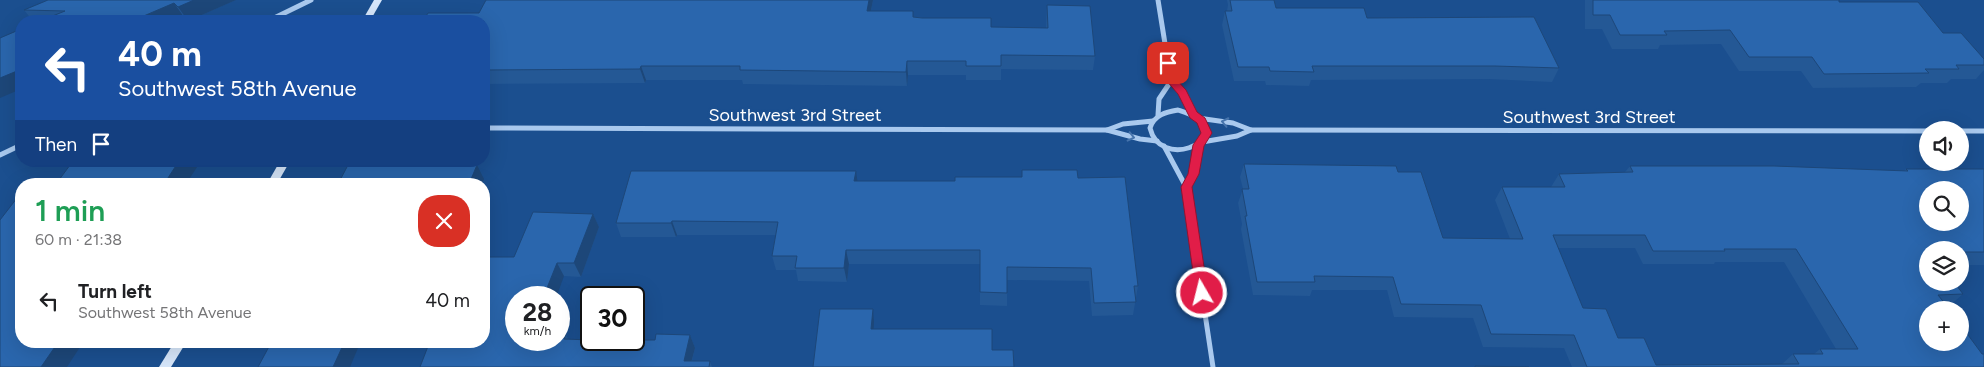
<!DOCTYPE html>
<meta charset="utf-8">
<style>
body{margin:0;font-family:Figtree,sans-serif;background:#f6f6f6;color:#202124;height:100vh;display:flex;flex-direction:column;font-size:19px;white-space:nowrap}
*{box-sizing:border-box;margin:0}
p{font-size:16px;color:#757577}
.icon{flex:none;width:28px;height:28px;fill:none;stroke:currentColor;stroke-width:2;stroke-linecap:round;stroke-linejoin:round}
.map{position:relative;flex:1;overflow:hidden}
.drawer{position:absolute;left:15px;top:178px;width:475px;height:170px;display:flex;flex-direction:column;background:#fff;border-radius:20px;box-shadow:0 5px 20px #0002}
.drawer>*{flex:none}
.guide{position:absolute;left:15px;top:15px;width:475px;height:152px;border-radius:20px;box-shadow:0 5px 20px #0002;background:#1a4fa0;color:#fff;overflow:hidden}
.controls{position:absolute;left:1919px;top:121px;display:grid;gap:10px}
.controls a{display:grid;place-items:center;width:50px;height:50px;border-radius:50%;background:#fff;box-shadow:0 5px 20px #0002;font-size:25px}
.speed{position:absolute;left:505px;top:286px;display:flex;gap:10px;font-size:25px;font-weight:700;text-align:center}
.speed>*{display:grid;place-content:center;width:65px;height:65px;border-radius:50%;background:#fff;box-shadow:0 5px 20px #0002;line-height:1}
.speed small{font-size:12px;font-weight:400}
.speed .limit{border:2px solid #111;border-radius:8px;background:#fff;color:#111}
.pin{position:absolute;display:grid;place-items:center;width:42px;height:42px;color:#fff;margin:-21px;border-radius:10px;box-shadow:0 2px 8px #0006}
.me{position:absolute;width:55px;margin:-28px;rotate:352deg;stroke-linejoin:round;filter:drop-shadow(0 0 4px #0008)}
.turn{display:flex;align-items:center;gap:18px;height:105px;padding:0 20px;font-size:22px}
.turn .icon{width:65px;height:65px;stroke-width:2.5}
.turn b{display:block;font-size:35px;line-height:42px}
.then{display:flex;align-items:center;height:48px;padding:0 20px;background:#0003;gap:10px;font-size:19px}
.round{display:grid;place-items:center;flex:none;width:52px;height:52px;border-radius:20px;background:#f6f6f6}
.summary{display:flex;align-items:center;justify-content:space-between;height:85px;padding:0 20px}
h1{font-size:30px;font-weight:600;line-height:38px;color:#1e9e55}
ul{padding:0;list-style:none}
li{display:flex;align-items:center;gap:15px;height:75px;padding:0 20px}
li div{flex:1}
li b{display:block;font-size:19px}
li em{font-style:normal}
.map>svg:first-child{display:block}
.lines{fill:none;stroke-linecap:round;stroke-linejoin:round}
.minor{stroke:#a9c9ee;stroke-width:5}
.secondary{fill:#d6e6fa;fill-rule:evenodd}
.wall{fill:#245895;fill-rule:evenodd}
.shaded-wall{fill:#1d4779}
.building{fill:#2a66ad;stroke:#1d4779;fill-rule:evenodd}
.oneway{stroke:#4674ac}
.route{fill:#e11d48;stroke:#92132f}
.labels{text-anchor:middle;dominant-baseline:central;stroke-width:5;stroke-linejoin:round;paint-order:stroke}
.street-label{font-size:18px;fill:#fff;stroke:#1b4f8f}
</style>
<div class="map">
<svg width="1984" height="367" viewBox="0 0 1984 367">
<rect width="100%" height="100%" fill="#1b4f8f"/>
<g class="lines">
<g class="minor">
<path d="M 1158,0 L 1171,81 L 1189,104 L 1193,115"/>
<path d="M 268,21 L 311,0"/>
<path d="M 1178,110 C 1184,112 1191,114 1196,118 C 1229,142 1160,170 1150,128 C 1154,115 1166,112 1178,110 Z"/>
<path d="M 1158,115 L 1159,99 L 1171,81"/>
<path d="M 1198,118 L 1233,123 L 1251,130 L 1928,131"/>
<path d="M 484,128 L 1107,130 L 1123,124 L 1153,121"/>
<path d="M 1107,130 L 1140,139 L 1157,141"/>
<path d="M 1960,131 L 1984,131"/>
<path d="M 1202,142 L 1237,136 L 1251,130"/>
<path d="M 1164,146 L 1186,187 L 1213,367"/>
<path d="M 0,155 L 21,145"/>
<path d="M 1186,187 L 1193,174 L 1199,145"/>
</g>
<g class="secondary">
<path d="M 374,0 L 382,0 L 370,21 L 362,21 Z"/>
<path d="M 280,161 L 290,161 L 277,184 L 267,184 Z"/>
<path d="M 175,341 L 187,341 L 171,367 L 159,367 Z"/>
</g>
</g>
<g class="wall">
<path d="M 236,0 L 188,21 L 184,17 L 174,21 L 33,21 L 24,10 Z"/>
<path d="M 486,0 L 873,0 L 871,11 L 991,27 L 1046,28 L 1047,5 L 1095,56 L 1093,70 L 1001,69 L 1001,80 L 966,80 L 966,75 L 908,75 L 907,86 L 743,84 L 742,80 L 646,80 L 645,83 L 484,84 L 484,21 L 479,13 Z"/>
<path d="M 1227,0 L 1274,0 L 1276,8 L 1367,18 L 1559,68 L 1552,82 L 1489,79 L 1311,80 L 1309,86 L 1266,85 L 1265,81 L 1234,81 L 1222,25 L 1225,11 L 1227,11 L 1228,5 Z"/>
<path d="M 1585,0 L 1839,0 L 1839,2 L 1943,33 L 1984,59 L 1984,70 L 1976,79 L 1951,79 L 1947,83 L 1921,83 L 1916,87 L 1813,88 L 1801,71 L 1739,71 L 1721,44 L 1660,45 L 1658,49 L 1612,49 L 1602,29 L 1585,29 Z"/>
<path d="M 1244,164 L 1398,172 L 1443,238 L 1510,239 L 1495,200 L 1502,187 L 1551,187 L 1559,174 L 1625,172 L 1630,166 L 1904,171 L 1906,169 L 1984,169 L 1984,265 L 1960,265 L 1960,250 L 1928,250 L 1963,294 L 1948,307 L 1984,367 L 1572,367 L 1564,348 L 1483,347 L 1473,318 L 1394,317 L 1387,290 L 1312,290 L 1310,296 L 1253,295 L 1241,229 L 1242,224 L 1238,203 L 1243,189 L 1240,177 ZM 1558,248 L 1635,248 L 1643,264 L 1714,264 L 1715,262 L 1784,262 L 1836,349 L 1820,349 L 1814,354 L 1793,354 L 1782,364 L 1656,365 L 1618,338 L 1583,308 Z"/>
<path d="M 1078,178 L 1138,286 L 1133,315 L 1092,316 L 1089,281 L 1007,280 L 1007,306 L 980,305 L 980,264 L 849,264 L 847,282 L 798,281 L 796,270 L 776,270 L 772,256 L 776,235 L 677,235 L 676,237 L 621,237 L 616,223 L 857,181 L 955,181 Z"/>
<path d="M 593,214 L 599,227 L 581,277 L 564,276 L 516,340 L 566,334 L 568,339 L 655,340 L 690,335 L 695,348 L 692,361 L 710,361 L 712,367 L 420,367 L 514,257 Z"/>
</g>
<g class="shaded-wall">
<path d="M 194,0 L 236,0 L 188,21 L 178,7 Z"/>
<path d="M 869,0 L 873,0 L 868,25 L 867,11 Z"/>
<path d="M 174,3 L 184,17 L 174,21 L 132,21 Z"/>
<path d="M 907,61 L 908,75 L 907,86 L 906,72 Z"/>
<path d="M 641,66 L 646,80 L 645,83 L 640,69 Z"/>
<path d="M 17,71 L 21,74 L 21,89 L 0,98 L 0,78 Z"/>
<path d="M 179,161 L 201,161 L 186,184 L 164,184 Z"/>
<path d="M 477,165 L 484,179 L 482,184 L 469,184 Z"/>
<path d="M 856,171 L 858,185 L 854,181 Z"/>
<path d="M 593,214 L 599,227 L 581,277 L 574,263 Z"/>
<path d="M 672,221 L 677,235 L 676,237 L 671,223 Z"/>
<path d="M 846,250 L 849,264 L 847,282 L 844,268 Z"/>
<path d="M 557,263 L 564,276 L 556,298 L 543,298 Z"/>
<path d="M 873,309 L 874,322 L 873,342 L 871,329 Z"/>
<path d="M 690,335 L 695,348 L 690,367 L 684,361 Z"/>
<path d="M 59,341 L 84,341 L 67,367 L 41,367 Z"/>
<path d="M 345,341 L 361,341 L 350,367 L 333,367 Z"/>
</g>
<g class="building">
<path d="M 48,0 L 194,0 L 178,7 L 174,3 L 132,21 L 40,21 L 65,11 L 24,10 Z"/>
<path d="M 486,0 L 869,0 L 867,11 L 913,11 L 913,17 L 922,18 L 991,18 L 991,27 L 1048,28 L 1047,5 L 1090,6 L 1095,56 L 1001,55 L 1001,66 L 966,66 L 966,61 L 907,61 L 906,72 L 740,70 L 740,66 L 641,66 L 640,69 L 484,70 L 484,21 L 423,21 L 428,13 L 479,13 Z"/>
<path d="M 1230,0 L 1274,0 L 1276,8 L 1364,8 L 1367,18 L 1534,17 L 1559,68 L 1495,66 L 1312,66 L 1314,72 L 1270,71 L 1269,67 L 1238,67 L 1225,11 L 1232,11 Z"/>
<path d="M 1593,0 L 1839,0 L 1839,2 L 1918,2 L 1943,33 L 1961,33 L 1984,59 L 1984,65 L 1956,65 L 1959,69 L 1925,69 L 1929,73 L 1824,74 L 1812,57 L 1749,57 L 1730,30 L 1664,31 L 1667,35 L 1620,35 L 1610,15 L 1593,15 Z"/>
<path d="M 21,29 L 21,74 L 20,74 L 17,71 L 0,78 L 0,38 Z"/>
<path d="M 73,161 L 179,161 L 164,184 L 56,184 Z"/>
<path d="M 1244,164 L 1396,166 L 1398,172 L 1421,172 L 1443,238 L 1523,239 L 1502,187 L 1565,187 L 1559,174 L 1633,172 L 1630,166 L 1774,166 L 1908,171 L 1906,169 L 1984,169 L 1984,252 L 1960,252 L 1960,250 L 1928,250 L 1928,282 L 1954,282 L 1963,294 L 1938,295 L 1950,310 L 1928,310 L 1928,342 L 1960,342 L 1960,324 L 1982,354 L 1984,354 L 1984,367 L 1587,367 L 1574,335 L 1491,334 L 1481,305 L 1401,304 L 1393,277 L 1314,276 L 1315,282 L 1257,282 L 1245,216 L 1247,216 L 1242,189 L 1249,189 ZM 1928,190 L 1960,190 L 1960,222 L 1928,222 ZM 1553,235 L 1645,235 L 1653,251 L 1725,251 L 1724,249 L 1796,249 L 1858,349 L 1820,349 L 1823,354 L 1793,354 L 1799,364 L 1656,365 L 1644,338 L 1618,338 L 1606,309 L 1583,308 Z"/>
<path d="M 348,165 L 477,165 L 469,184 L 338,184 Z"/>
<path d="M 1022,170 L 1077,170 L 1078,178 L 1125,177 L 1138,286 L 1134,286 L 1136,302 L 1094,303 L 1091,268 L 1007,267 L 1007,293 L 980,292 L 980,250 L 846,250 L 844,268 L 795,268 L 797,256 L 772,256 L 778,222 L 672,221 L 671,223 L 616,223 L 631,171 L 856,171 L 854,181 L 955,181 L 955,177 L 1022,177 Z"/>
<path d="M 17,198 L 21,198 L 21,341 L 59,341 L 41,367 L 0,367 L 0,220 Z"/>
<path d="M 533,212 L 593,214 L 574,263 L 557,263 L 543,298 L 516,298 L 516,340 L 559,340 L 559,334 L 566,334 L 564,339 L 591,340 L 655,340 L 656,334 L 690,335 L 684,361 L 710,361 L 709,367 L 420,367 L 430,341 L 484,341 L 484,257 L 514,257 Z"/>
<path d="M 820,309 L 873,309 L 871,329 L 992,329 L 992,350 L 1013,350 L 1014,367 L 813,367 Z"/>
<path d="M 272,341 L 345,341 L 333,367 L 258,367 Z"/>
<path d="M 1475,366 L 1529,367 L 1475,367 Z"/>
</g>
<defs><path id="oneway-chevron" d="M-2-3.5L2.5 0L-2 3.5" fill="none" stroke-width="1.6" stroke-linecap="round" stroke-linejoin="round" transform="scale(1.25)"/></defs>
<g class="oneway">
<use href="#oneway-chevron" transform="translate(1225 122) rotate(-168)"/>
<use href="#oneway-chevron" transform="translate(1131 137) rotate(13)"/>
</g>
<path class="route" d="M 1168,60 L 1174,63 L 1176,79 L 1186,90 L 1197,112 L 1205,118 L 1212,133 L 1204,146 L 1199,174 L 1192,187 L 1208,293 L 1207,297 L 1198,297 L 1196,293 L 1181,187 L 1188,174 L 1193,145 L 1201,133 L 1197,123 L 1190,118 L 1178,94 L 1166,80 L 1163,63 Z"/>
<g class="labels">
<g class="street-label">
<text x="795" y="115">Southwest 3rd Street</text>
<text x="1589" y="117">Southwest 3rd Street</text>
</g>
</g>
</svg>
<div class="controls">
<a><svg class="icon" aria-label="sound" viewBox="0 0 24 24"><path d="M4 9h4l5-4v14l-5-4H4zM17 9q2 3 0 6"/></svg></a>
<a><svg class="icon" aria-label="search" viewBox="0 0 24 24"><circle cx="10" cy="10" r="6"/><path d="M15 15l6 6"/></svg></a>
<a><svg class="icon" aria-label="layers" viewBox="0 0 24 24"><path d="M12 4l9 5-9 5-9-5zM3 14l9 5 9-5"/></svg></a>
<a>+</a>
</div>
<div class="speed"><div>28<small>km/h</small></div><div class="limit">30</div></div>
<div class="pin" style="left:1168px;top:63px;background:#d93025"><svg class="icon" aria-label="arrive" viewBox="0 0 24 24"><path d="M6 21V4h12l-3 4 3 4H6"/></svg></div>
<svg class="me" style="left:1202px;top:293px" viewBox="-20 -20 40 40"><circle r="17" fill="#e11d48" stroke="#fff" stroke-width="3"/><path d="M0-11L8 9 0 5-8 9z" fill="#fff"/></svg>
<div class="guide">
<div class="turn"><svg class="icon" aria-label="left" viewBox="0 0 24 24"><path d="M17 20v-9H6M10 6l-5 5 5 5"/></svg><div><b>40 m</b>Southwest 58th Avenue</div></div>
<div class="then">Then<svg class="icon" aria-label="arrive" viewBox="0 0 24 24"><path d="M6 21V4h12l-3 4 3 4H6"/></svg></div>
</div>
<section class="drawer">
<div class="summary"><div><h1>1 min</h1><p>60 m · 21:38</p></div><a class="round" style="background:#d93025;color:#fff"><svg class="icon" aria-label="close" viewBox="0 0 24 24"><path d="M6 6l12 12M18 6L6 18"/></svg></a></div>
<ul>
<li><svg class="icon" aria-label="left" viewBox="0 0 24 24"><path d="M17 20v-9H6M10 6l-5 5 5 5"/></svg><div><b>Turn left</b><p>Southwest 58th Avenue</p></div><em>40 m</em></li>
</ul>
</section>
</div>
